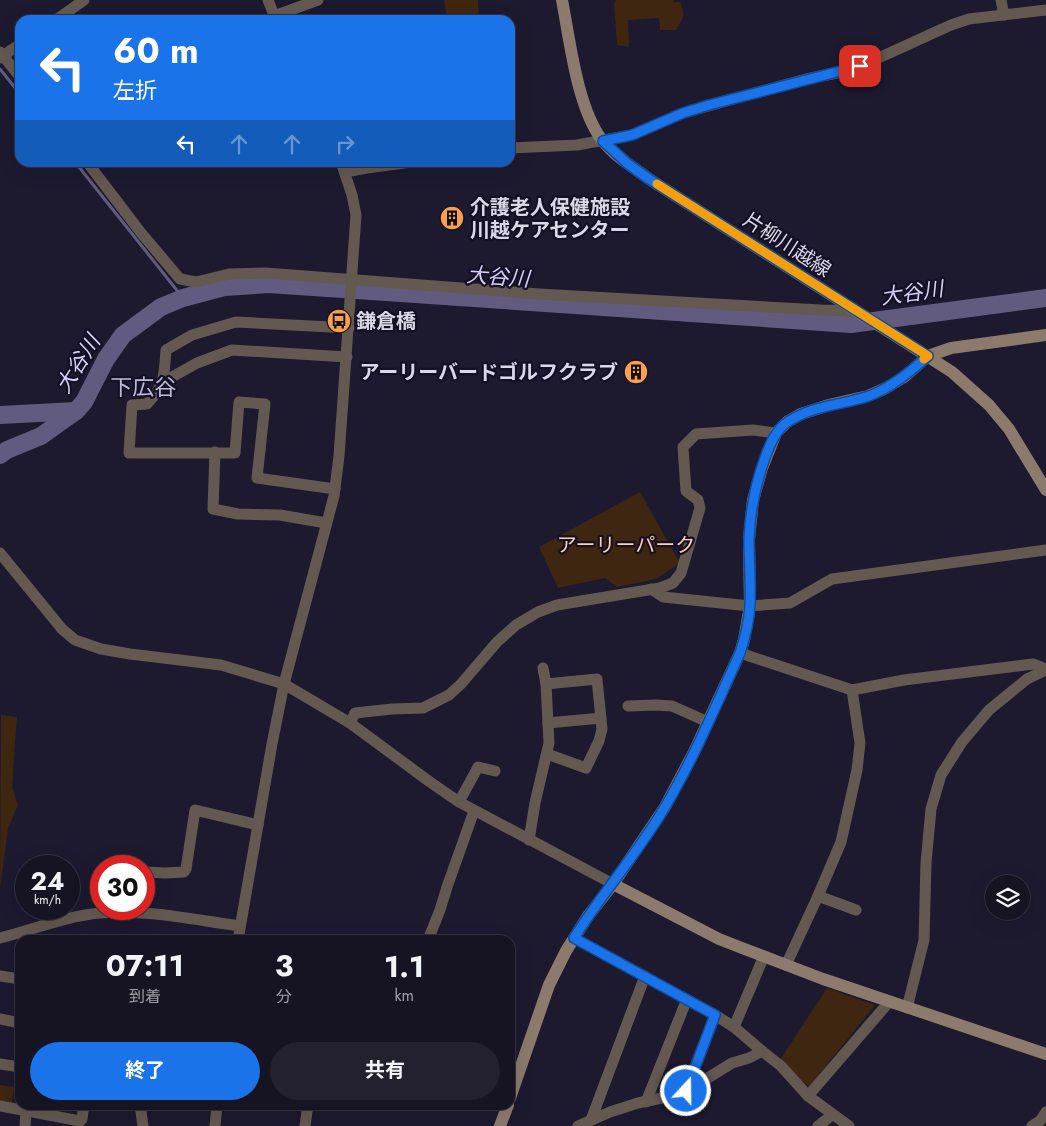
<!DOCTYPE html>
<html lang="ja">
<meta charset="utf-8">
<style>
body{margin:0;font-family:Jost,"Noto Sans JP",sans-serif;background:#232030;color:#f1f3f6;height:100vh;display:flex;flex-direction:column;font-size:19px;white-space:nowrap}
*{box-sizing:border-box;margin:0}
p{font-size:16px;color:#9e9ea6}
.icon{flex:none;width:28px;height:28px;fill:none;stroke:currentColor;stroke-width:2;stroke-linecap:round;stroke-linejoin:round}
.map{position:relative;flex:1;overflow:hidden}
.panel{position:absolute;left:15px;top:935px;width:500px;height:175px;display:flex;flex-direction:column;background:#161323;border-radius:15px;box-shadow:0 5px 20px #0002,0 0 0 1px #353241}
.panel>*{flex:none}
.banner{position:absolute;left:15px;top:15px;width:500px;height:152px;border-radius:15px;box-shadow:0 5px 20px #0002,0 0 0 1px #353241;background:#1a73e8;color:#fff;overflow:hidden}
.controls{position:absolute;left:985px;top:875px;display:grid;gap:10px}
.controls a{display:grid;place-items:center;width:45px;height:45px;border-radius:50%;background:#161323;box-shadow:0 5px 20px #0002,0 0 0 1px #353241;font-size:25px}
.speed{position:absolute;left:15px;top:855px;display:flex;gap:10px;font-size:25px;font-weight:700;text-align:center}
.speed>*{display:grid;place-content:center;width:65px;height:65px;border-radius:50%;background:#161323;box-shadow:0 5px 20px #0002,0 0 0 1px #353241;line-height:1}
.speed small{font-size:12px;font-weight:400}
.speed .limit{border:8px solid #d22;background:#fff;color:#111}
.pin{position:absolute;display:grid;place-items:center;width:42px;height:42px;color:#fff;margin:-21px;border-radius:10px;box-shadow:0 2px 8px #0006}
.me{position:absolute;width:55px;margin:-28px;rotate:21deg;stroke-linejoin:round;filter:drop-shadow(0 0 4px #0008)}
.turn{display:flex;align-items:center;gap:18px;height:105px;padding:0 15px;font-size:22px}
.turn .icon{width:65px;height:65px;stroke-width:2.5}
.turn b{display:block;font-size:35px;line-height:42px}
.lanes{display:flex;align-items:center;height:48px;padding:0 15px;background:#0003;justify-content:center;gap:25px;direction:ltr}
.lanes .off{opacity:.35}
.eta{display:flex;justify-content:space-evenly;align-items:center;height:85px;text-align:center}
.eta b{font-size:30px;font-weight:700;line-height:35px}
.action{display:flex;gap:10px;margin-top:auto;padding:10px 15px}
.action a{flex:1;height:58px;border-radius:30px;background:#1a73e8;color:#fff;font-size:20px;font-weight:700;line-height:58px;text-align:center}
.action a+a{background:#232030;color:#f1f3f6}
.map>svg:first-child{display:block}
.green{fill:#3e2611}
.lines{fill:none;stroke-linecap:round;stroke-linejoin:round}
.stream{stroke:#615b80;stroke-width:3}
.river{stroke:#615b80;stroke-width:18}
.street{stroke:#635951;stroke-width:11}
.secondary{stroke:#8c7b6d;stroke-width:12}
.route-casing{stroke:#114b97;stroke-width:12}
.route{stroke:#1a73e8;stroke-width:9}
.slow{stroke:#f59e0b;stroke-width:9}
.labels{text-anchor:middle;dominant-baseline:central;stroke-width:4.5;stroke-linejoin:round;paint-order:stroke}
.poi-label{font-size:20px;font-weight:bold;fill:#dad8e8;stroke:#141025;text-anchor:start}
.street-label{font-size:20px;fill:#dad8e8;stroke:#141025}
.park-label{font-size:20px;fill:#ffd0ac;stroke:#141025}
.water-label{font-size:21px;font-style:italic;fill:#d5d1f7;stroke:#141025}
.quarter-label{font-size:22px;fill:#bebbd9;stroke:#141025}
</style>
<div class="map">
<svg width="1046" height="1126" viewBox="0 0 1046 1126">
<rect width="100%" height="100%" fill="#1d192f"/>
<g class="green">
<path d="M 444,0 L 478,0 L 479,20 L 447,20 Z"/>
<path d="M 616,0 L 674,0 L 674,2 L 680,2 C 686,14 683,19 676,30 L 660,30 L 659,18 L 628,20 L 629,47 L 617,45 L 614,3 Z"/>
<path d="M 640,492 L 680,563 L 656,579 L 617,587 L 605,578 L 558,588 L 539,547 Z"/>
<path d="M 1,715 L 17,717 L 12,787 L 18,805 L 8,828 L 0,890 Z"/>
<path d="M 827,988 L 875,1005 L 809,1087 L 780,1060 Z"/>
<path d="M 0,1085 L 14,1087 L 12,1103 L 0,1102 Z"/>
</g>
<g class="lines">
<g class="stream">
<path d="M 0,69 L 20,94"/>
<path d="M 75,162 L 183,298"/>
</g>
<g class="river">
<path d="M 0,415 L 76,411"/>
<path d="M 0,455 L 7,450 L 41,436 L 76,411 L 84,402 L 106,359 L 123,335 L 161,307 L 183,298 L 224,287 L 269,284 L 851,324 L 1046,298"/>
</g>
<g class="street">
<path d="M 268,0 L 276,20"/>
<path d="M 1001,0 L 1004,15"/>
<path d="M 274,16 L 318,0"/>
<path d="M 56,20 L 84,0"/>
<path d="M 0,52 L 20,77"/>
<path d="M 0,58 L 20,44"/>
<path d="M 510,148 L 577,145 L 632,135 L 683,113 L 806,79 L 837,73 L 861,66 L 951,25 L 969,19 L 1046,10"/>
<path d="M 87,162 L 142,234 L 180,279 L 196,282 L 229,274 L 266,273 L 539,294 L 821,310 L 856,311"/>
<path d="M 345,172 L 367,168 L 411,162"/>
<path d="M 163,382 L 197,363 L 232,350 L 347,357"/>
<path d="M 215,452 L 213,509 L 238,514 L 280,515 L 326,523"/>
<path d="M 335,489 L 257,478 L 265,404 L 239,402 L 235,453 L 129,453 L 132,405 L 147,404 C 165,385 164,376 166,350 L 192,335 L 236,322 L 349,328"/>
<path d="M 0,553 L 62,629 L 75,640 L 101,649 L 130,654 L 221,665 L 284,684 L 350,723 L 430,782 L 459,802 L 613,884"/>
<path d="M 651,589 L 663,597 L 750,606 L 790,603 L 832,579 L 1046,550"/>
<path d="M 740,653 L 852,690 L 904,680 L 1033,664 L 1046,669"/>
<path d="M 546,684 L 597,679 L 602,729 L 599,741 L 586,768 L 547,754"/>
<path d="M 628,706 L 656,705 L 672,706 L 708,722"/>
<path d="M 350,723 L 355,713 L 392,709 L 423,708 L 449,695 L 461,684 L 497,642 L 516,625 L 538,612 L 557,605 L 660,588 L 673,583 L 681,573 L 700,508 L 698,500 L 686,491 L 683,447 L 696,434 L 753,430 L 776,433"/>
<path d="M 548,723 L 601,718"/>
<path d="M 459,802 L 478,767 L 495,771"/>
<path d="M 529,840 L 535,803 L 549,743 L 546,684 L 543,668"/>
<path d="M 144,872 L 165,873 L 184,872 L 186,869 L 195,810 L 258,825"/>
<path d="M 818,896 L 856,910"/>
<path d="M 0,938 C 32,930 66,916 100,913 C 146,909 194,920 240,926"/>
<path d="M 574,938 L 715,1015 L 734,1027 L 762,1051"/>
<path d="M 238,940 L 272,744 L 284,684 L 334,496 L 339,456 L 356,215 L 352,195 L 341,162"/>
<path d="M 428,940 L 440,910 L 447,887 L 474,811"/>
<path d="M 786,965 L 818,896 L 841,842 L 857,770 L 860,743 L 852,690"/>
<path d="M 0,976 L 20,979"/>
<path d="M 907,1008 L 924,940 L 926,863 L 931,809 L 941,775 L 962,742 L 989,710 L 1027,679 L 1046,670"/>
<path d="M 0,1019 L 20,1023"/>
<path d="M 734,1027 L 764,956"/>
<path d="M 0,1064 L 20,1067"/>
<path d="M 686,1091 L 715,1015"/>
<path d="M 808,1096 L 889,1002"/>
<path d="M 646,1102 L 687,999"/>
<path d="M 140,1105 L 143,1126"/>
<path d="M 0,1106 L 80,1121 L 82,1119 L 84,1105"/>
<path d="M 591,1120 L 645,976"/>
<path d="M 25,1126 L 26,1111"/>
<path d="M 215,1126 L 217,1105"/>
<path d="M 305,1126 L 308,1105"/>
<path d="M 578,1126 L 610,1112 L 638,1103 L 671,1096 L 690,1089 L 732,1063 L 749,1058 L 762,1051 L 781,1066 L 808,1096 L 849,1126"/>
<path d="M 818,1126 L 832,1115"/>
<path d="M 1032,1126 L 1040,1121 L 1046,1112"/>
</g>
<g class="secondary">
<path d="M 562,0 C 570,41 577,107 602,140 C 614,156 633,167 649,179 L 952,372 L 989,405 L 1009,429 L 1046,490"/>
<path d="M 613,884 L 719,939 L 742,948 L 823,979 L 1046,1054"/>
<path d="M 510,1098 L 549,985 L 566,951 L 588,916 L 613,884 L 665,807 L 694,752 L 740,653 L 744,640 L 750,606 L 749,539 L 753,500 L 762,468 L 776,433 L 787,422 L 801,414 L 829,405 L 868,396 L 886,388 L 904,377 L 928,356 L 951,348 L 1046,335"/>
<path d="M 500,1126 L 508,1105"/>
</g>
</g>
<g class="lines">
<g class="route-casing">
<path id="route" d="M 686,1091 L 715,1015 L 574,938 C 602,893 638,853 665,807 C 694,758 716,705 740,653 C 745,638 749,621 750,605 C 751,583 749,561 749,540 C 750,512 755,485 765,458 C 770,444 776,429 789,421 C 814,405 842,405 869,396 C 892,387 910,372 928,356 L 649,179 L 628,164 L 603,141 L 632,135 L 683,113 L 709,105 L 860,66"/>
</g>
<use href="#route" class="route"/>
<path class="slow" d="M 657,184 L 928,356 L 924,359"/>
</g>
<defs>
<g id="building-disc" transform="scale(1.25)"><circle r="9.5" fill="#fa9f4e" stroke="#141025"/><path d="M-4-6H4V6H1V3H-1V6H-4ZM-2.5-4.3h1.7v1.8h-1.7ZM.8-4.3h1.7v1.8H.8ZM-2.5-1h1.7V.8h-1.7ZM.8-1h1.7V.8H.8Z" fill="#111"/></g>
<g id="bus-disc" transform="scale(1.25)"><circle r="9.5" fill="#fa9f4e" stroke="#141025"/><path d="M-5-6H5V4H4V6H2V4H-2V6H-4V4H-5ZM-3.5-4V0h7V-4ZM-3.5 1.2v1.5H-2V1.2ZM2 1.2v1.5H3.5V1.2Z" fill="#111"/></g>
</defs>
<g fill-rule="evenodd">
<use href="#building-disc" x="452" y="218"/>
<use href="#bus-disc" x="339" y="321"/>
<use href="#building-disc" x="636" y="372"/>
</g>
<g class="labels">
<g class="poi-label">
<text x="470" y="207">介護老人保健施設<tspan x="470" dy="23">川越ケアセンター</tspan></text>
<text x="356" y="321">鎌倉橋</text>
<text x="618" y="372" text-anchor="end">アーリーバードゴルフクラブ</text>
</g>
<g class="street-label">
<text transform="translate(787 245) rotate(33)">片柳川越線</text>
</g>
<g class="park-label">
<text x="626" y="545">アーリーパーク</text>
</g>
<g class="water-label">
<text transform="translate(498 277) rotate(4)">大谷川</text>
<text transform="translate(912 293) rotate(-8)">大谷川</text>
<text transform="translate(78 364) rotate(-58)">大谷川</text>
</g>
<g class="quarter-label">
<text x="143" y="387">下広谷</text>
</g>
</g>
</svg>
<div class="controls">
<a><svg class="icon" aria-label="layers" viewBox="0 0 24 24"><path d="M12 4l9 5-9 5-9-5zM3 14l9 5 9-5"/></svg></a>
</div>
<div class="speed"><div>24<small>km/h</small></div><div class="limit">30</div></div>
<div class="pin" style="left:860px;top:66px;background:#d93025"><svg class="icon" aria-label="arrive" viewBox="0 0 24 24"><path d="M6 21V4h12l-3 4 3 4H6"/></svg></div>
<svg class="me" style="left:686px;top:1091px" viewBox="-20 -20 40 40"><circle r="17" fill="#1a73e8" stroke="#fff" stroke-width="3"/><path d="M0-11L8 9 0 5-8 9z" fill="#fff"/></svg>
<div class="banner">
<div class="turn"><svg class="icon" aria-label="left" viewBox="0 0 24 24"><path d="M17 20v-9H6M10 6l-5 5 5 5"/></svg><div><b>60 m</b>左折</div></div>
<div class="lanes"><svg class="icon" aria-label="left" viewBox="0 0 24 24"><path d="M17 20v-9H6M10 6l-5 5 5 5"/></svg><svg class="icon off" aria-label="ahead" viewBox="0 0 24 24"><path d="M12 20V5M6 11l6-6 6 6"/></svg><svg class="icon off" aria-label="ahead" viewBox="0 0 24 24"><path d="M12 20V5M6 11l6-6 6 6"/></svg><svg class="icon off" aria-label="right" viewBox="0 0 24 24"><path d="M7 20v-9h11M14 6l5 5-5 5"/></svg></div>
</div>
<section class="panel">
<div class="eta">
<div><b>07:11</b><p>到着</p></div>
<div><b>3</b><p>分</p></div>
<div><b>1.1</b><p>km</p></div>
</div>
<div class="action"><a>終了</a><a>共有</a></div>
</section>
</div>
